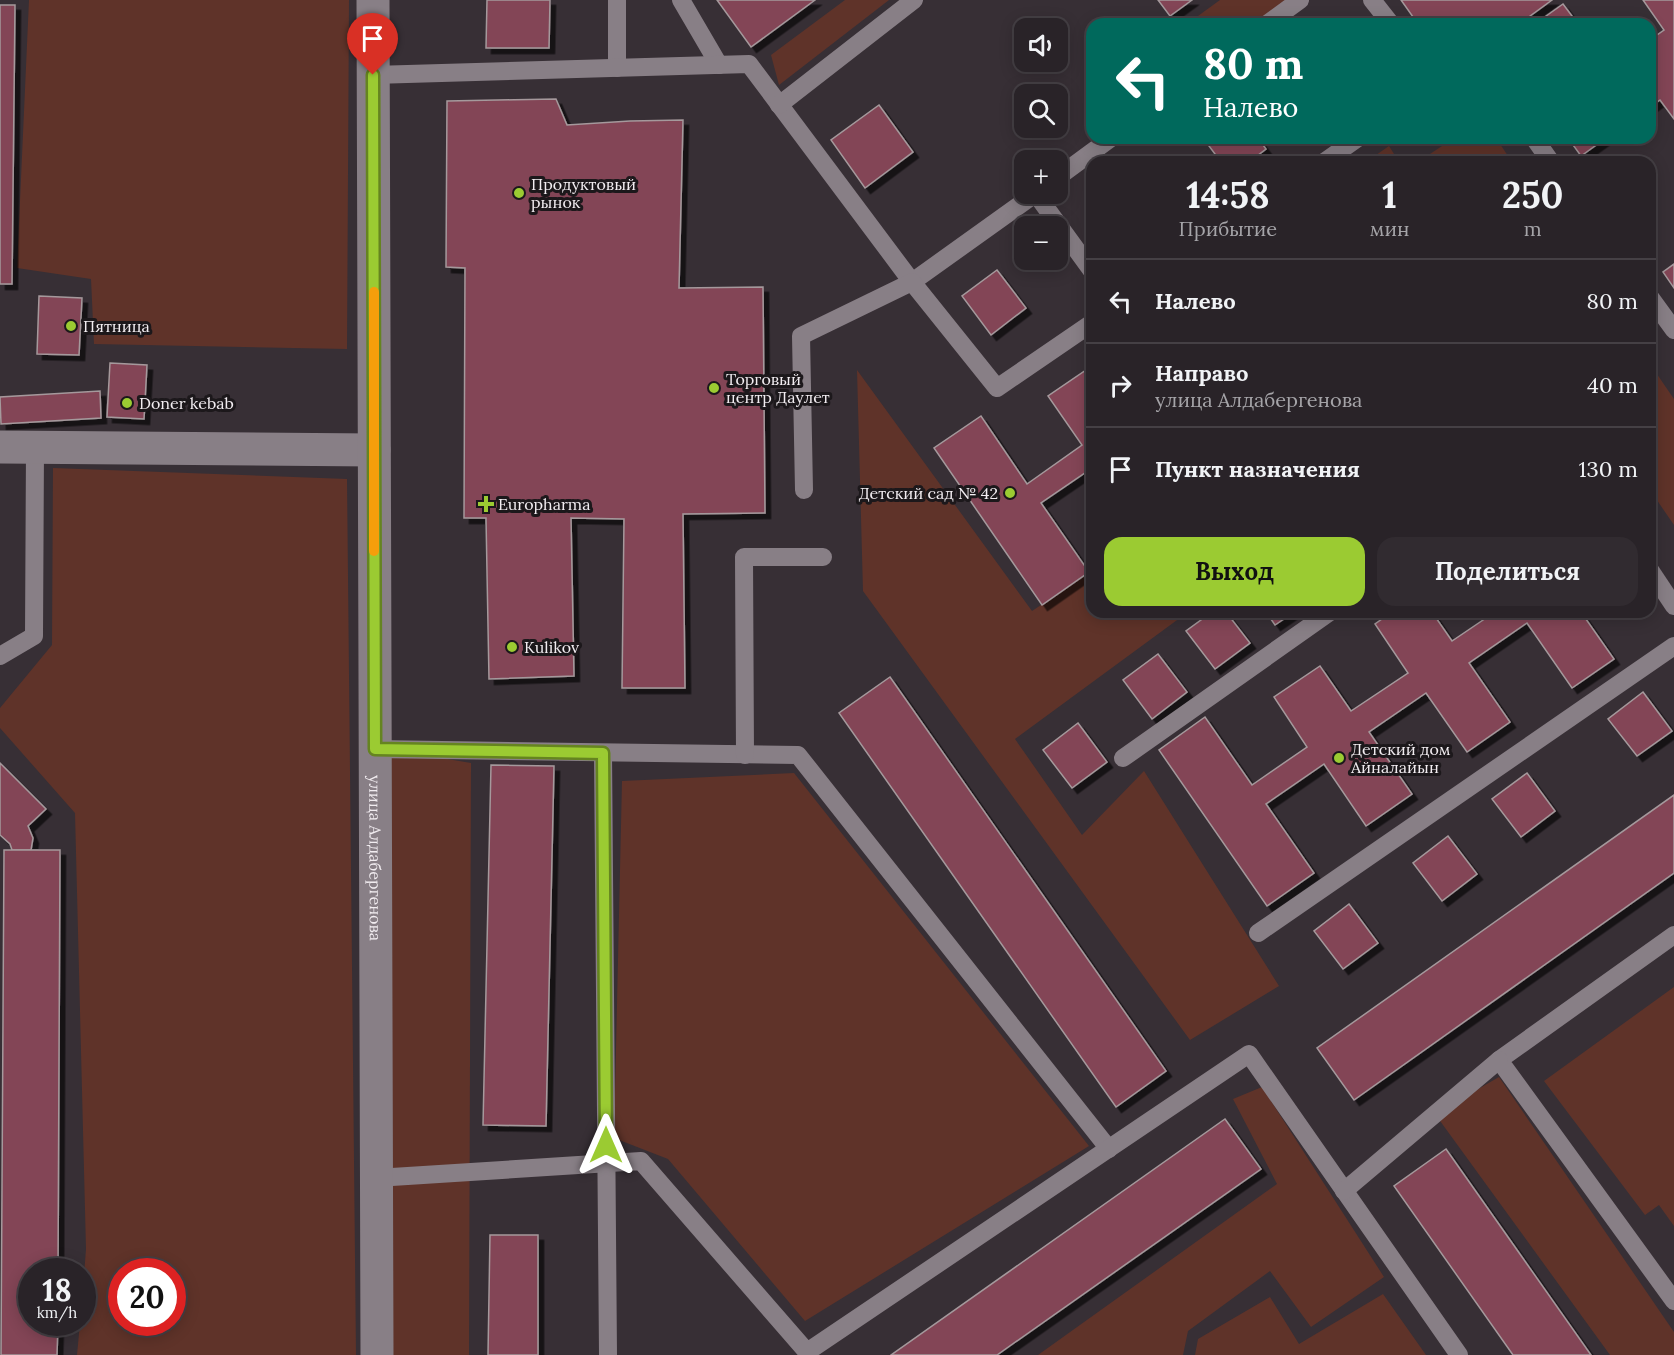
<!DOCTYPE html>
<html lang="ru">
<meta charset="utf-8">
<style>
body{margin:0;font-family:Lora,serif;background:#312b30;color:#f1f3f6;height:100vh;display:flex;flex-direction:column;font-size:22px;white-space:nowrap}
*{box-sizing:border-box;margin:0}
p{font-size:20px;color:#a5a4a8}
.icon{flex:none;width:33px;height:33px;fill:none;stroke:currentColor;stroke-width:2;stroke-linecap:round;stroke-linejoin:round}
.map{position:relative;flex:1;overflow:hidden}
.panel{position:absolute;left:1086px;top:156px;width:570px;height:462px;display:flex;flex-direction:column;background:#292328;border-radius:18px;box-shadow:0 3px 15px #0003,0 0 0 2px #454045}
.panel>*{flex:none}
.top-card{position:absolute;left:1086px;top:18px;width:570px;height:126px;border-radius:18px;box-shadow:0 3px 15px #0003,0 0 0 2px #454045;background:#00695c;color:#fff;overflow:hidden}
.buttons{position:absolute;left:1014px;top:18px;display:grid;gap:12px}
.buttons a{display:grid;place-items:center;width:54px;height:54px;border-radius:12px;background:#292328;box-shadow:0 3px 15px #0003,0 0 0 2px #454045;font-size:30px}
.speed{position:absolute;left:18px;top:1258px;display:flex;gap:12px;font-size:30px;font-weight:700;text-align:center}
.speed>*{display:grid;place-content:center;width:78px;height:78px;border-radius:50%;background:#292328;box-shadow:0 3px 15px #0003,0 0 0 2px #454045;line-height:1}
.speed small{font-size:15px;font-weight:400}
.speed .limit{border:9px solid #d22;background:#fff;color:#111}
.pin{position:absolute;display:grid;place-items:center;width:51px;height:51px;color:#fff;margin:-62px -26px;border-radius:50% 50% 50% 0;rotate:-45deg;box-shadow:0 0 6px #0007}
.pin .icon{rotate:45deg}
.me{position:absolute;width:66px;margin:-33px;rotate:0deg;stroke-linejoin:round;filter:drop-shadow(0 0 4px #0008)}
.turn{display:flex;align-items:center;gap:21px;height:126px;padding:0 18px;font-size:27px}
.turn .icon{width:78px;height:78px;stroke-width:2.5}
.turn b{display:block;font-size:42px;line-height:51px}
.eta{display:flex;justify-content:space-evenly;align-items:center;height:102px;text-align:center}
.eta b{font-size:36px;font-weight:800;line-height:42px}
.button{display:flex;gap:12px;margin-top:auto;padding:12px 18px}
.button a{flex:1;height:69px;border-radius:18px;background:#9bcb32;color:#111;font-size:24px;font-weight:800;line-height:69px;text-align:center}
.button a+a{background:#312b30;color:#f1f3f6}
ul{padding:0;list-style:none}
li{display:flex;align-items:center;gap:18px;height:84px;padding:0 18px;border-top:2px solid #454045}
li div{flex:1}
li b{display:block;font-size:22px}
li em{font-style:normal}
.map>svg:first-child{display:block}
.green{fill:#5f3329;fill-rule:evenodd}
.building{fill:#834556;stroke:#a5999c;stroke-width:1.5;filter:url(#shadow)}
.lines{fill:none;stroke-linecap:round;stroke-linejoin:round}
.service{stroke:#887f86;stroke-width:18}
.minor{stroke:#887f86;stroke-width:33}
.tertiary{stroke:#887f86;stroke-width:33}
.route-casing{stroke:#658420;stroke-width:15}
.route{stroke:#9bcb32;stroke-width:10}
.slow{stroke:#f59e0b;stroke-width:10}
.poi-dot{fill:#9bcb32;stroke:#1c181b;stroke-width:2}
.labels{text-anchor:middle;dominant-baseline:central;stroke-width:6;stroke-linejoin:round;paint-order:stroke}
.poi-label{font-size:16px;fill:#f2edf1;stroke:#1c181b;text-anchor:start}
.street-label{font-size:16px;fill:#f2edf1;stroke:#1c181b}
</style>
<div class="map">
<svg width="1674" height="1355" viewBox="0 0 1674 1355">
<defs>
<filter id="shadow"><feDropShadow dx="5.5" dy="5.5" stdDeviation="0" flood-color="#0009"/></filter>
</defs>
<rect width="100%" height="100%" fill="#372f35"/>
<g class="green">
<path d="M 29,0 L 349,0 L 347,349 L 94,344 L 91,279 L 17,268 Z"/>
<path d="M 845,0 L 889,0 L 779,85 L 771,55 Z"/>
<path d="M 1220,0 L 1287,0 L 1254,24 L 1187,24 Z"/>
<path d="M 1454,138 L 1496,138 L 1512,162 L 1427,162 L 1424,158 Z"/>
<path d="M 1389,146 L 1399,162 L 1366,162 Z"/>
<path d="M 1650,364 L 1674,399 L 1674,525 L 1650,490 Z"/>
<path d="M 857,370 L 1032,611 L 1092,571 L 1092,612 L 1188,612 L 1015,739 L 1082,835 L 1144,771 L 1279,986 L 1190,1040 L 863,591 Z"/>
<path d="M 53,468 L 347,479 L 356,1355 L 77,1355 L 80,1323 L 82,1323 L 83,1289 L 86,1249 L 75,813 L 0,728 L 0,708 L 52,645 ZM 122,1272 L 172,1272 L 172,1323 L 122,1323 Z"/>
<path d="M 388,749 L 471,763 L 469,1355 L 391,1355 Z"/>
<path d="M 794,773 L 1089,1146 L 805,1321 L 668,1159 L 614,1138 L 622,781 Z"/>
<path d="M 1674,987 L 1674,1226 L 1659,1205 L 1645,1215 L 1544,1081 Z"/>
<path d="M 1499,1077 L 1674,1332 L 1674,1355 L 1610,1355 L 1435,1114 Z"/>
<path d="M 1262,1087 L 1384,1277 L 1311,1327 L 1270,1271 L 1188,1331 L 1183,1355 L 1038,1355 L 1277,1184 L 1233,1099 Z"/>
<path d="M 1383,1294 L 1426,1355 L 1195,1355 L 1198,1339 L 1270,1297 L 1299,1344 Z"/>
</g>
<g class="building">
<path d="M 487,0 L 550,0 L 549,48 L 486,48 Z"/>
<path d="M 717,0 L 815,0 L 751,47 Z"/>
<path d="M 1158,0 L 1192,0 L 1170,16 Z"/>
<path d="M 1401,0 L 1552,0 L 1519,24 L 1418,24 Z"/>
<path d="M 1643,0 L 1674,0 L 1674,119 L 1660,100 L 1650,107 L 1650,40 L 1664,30 Z"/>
<path d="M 1563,4 L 1578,24 L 1535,24 Z"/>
<path d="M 0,5 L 15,5 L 12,284 L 0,284 Z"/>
<path d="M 556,99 L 567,125 L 630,121 L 683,120 L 679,288 L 763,287 L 765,513 L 683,514 L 685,688 L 622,688 L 624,519 L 571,518 L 574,676 L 489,679 L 486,518 L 464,518 L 465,268 L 446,267 L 447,101 Z"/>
<path d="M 879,105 L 913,152 L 865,188 L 831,140 Z"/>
<path d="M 1203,138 L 1258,138 L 1266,149 L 1249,162 L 1221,162 Z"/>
<path d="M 1568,138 L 1606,138 L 1581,156 Z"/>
<path d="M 1674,264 L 1674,288 L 1663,272 Z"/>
<path d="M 997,270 L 1026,308 L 991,335 L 962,296 Z"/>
<path d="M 39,296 L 82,298 L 79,355 L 37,354 Z"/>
<path d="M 110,363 L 147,365 L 144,419 L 107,417 Z"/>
<path d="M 1092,366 L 1092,468 L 1041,503 L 1089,572 L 1042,605 L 934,448 L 981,416 L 1027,484 L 1082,445 L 1048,396 Z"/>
<path d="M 100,391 L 101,418 L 1,424 L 0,397 Z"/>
<path d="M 1212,612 L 1226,612 L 1250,643 L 1215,669 L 1186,631 Z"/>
<path d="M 1266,612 L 1294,612 L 1275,625 Z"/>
<path d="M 1392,612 L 1432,612 L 1452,641 L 1495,612 L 1581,612 L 1614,659 L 1572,688 L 1527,623 L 1469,663 L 1510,722 L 1467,752 L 1426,693 L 1369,732 L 1412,794 L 1366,826 L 1324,764 L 1266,804 L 1314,873 L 1267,906 L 1159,750 L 1205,717 L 1252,785 L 1307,747 L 1274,697 L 1320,666 L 1351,711 L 1408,673 L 1375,624 Z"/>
<path d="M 1158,654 L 1187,692 L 1152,719 L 1123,680 Z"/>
<path d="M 890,677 L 1166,1071 L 1116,1107 L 839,713 Z"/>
<path d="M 1643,692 L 1672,731 L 1637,756 L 1608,719 Z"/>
<path d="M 1078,723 L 1107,762 L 1072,788 L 1043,750 Z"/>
<path d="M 0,763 L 46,809 L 28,826 L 33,838 L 31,850 L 12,850 L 10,844 L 0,835 Z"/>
<path d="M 491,765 L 554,766 L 546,1126 L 483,1125 Z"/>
<path d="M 1527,773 L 1555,811 L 1521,837 L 1492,799 Z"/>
<path d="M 1674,795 L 1674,873 L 1354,1100 L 1317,1048 Z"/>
<path d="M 1448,836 L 1477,874 L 1442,901 L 1413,863 Z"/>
<path d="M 4,850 L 60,850 L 58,1272 L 32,1272 L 32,1323 L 58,1323 L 57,1355 L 1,1355 Z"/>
<path d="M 1349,904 L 1378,943 L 1343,969 L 1314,931 Z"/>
<path d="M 1225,1119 L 1261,1169 L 997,1355 L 891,1355 Z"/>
<path d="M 1446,1149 L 1591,1355 L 1513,1355 L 1394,1186 Z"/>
<path d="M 490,1235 L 538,1235 L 538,1355 L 488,1355 Z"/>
</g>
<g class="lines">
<g class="service">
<path d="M 617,0 L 617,68"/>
<path d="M 681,0 L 719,65"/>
<path d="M 1372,0 L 1391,24"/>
<path d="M 1267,24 L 1300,0"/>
<path d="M 373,75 L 749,64 L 912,282 L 1035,194"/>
<path d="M 779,105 L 914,0"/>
<path d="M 1534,138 L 1551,162"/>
<path d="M 1324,162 L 1358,138"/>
<path d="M 1058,177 L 1111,138"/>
<path d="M 1036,194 L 1092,271"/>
<path d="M 1650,297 L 1674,330"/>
<path d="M 804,490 L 801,336 L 912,282 L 997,388 L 1092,323"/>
<path d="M 1650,570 L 1674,606"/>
<path d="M 0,656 L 34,636 L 35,448"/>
<path d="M 375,749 L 798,755 L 1109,1149"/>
<path d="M 603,753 L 608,1355"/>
<path d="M 745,755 L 744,557 L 823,557"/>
<path d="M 1123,758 L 1330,612"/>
<path d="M 1258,933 L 1674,646"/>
<path d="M 1674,935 L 1499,1060 L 1674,1301"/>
<path d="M 376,1178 L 641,1161 L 807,1352 L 1249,1054 L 1459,1355"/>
<path d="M 1344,1191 L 1499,1060"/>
</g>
<path class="minor" d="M 0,447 L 374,450"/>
<path class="tertiary" id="s1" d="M 373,0 L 377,1355"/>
</g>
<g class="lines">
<g class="route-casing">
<path id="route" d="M 373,75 L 375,749 L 603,753 L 606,1145"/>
</g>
<use href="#route" class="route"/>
<path class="slow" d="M 374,292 L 374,551"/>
</g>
<g class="poi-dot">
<circle cx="519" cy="193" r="6"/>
<circle cx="71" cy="326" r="6"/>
<circle cx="714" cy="388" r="6"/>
<circle cx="127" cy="403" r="6"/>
<circle cx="1010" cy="493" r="6"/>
<path d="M483 495h6v6h6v6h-6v6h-6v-6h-6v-6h6z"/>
<circle cx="512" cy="647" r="6"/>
<circle cx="1339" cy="758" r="6"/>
</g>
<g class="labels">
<g class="poi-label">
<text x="531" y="184">Продуктовый<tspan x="531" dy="18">рынок</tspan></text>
<text x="83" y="326">Пятница</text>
<text x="726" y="379">Торговый<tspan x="726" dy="18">центр Даулет</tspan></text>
<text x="139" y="403">Doner kebab</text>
<text x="998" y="493" text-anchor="end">Детский сад № 42</text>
<text x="498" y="504">Europharma</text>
<text x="524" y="647">Kulikov</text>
<text x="1351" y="749">Детский дом<tspan x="1351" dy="18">Айналайын</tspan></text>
</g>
<g class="street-label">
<text stroke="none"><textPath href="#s1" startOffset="858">улица Алдабергенова</textPath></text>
</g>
</g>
</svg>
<div class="buttons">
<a><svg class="icon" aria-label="sound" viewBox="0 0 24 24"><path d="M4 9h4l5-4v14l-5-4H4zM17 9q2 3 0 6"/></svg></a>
<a><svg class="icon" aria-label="search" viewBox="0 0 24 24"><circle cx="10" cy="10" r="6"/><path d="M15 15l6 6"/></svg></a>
<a>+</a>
<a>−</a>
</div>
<div class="speed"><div>18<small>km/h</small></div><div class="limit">20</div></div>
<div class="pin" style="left:373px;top:75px;background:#d93025"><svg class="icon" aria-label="arrive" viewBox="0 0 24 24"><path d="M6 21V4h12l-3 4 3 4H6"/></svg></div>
<svg class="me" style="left:606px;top:1145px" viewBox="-20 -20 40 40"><path d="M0-17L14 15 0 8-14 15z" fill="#9bcb32" stroke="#fff" stroke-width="4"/></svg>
<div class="top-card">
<div class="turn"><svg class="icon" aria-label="left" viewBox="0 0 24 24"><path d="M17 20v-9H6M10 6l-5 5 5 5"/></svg><div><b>80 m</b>Налево</div></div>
</div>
<section class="panel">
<div class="eta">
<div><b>14:58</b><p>Прибытие</p></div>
<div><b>1</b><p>мин</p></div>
<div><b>250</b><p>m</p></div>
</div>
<ul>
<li><svg class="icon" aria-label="left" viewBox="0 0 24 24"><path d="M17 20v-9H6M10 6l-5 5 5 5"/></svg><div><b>Налево</b></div><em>80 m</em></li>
<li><svg class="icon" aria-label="right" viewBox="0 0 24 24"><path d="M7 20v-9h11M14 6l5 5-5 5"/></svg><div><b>Направо</b><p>улица Алдабергенова</p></div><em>40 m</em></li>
<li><svg class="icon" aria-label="arrive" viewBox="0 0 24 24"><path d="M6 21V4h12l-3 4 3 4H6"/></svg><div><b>Пункт назначения</b></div><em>130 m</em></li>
</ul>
<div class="button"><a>Выход</a><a>Поделиться</a></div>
</section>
</div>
